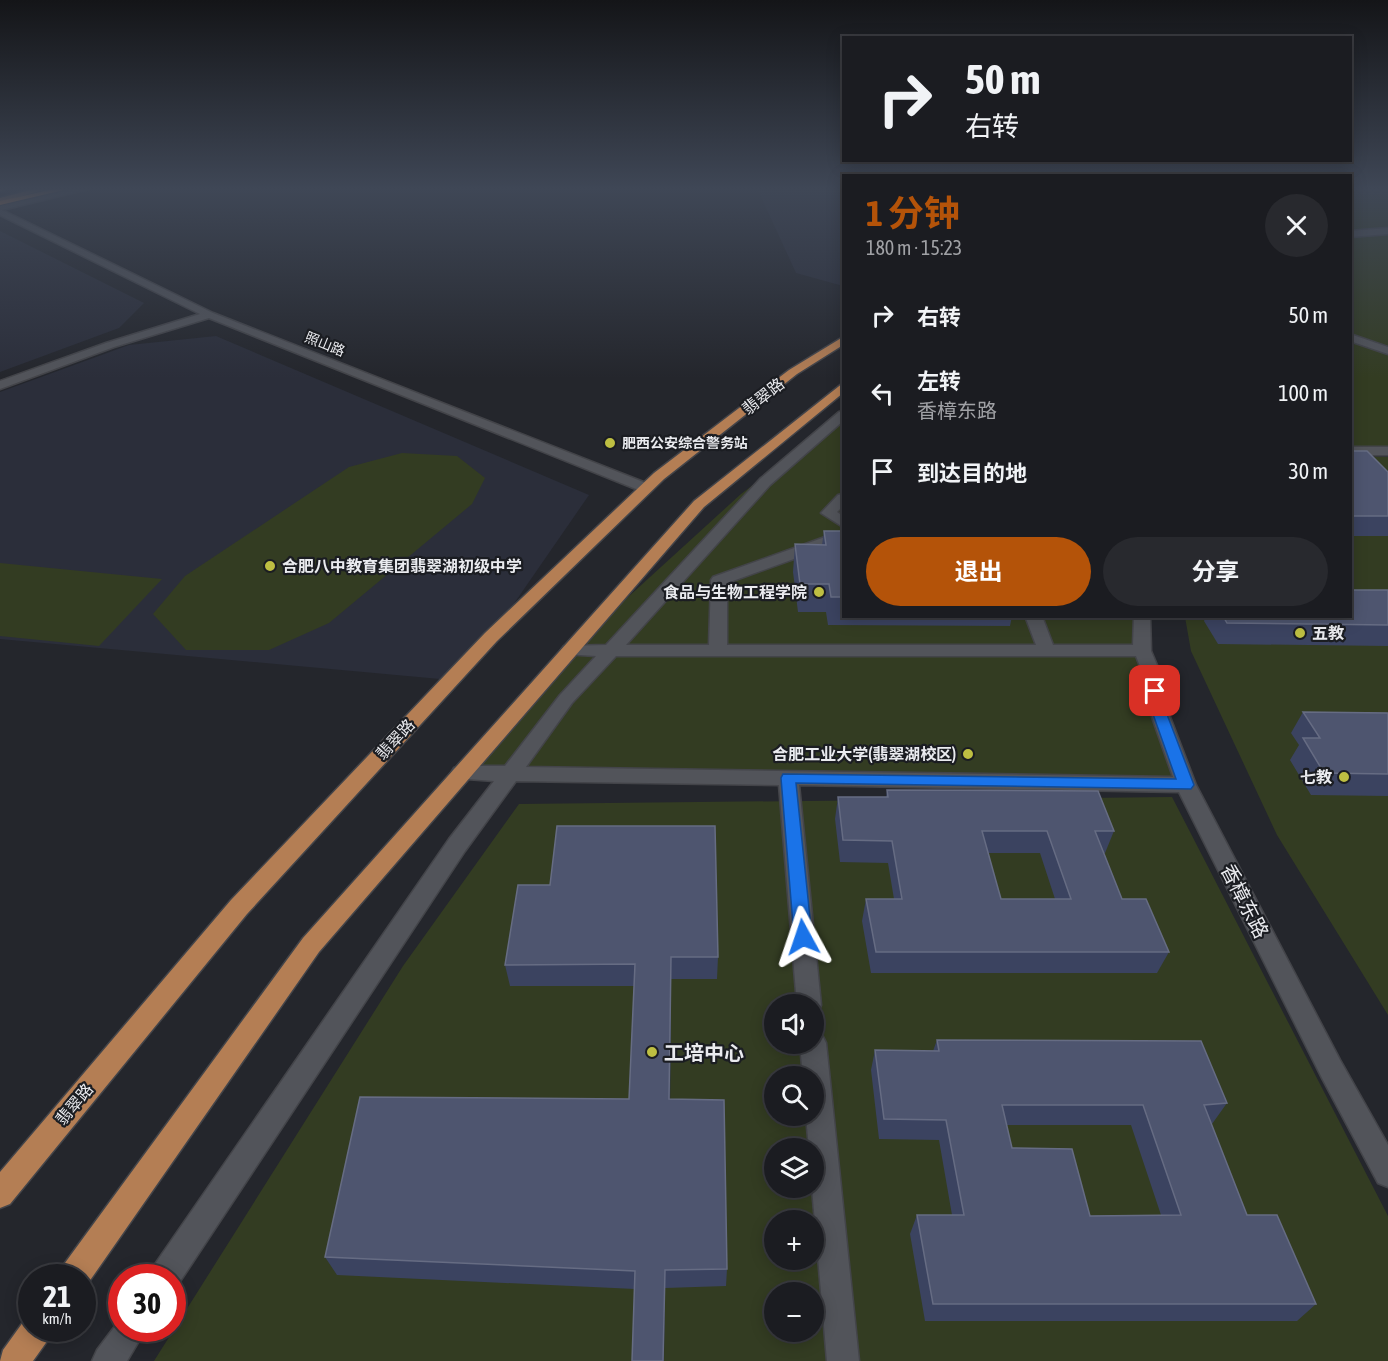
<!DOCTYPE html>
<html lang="zh">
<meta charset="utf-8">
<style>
body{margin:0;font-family:"Asap Condensed","Noto Sans SC",sans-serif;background:#28292e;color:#f1f3f6;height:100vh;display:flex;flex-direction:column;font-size:22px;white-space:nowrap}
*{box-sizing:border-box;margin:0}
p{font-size:20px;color:#a0a1a5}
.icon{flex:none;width:33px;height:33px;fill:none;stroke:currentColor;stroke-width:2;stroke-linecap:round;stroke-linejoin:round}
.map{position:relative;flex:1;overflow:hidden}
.drawer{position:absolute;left:842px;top:174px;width:510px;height:444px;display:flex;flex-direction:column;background:#1b1c21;border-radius:0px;box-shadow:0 3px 15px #0003,0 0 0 2px #393a3f}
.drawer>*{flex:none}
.guide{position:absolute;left:842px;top:36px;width:510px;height:126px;border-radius:0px;box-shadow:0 3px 15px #0003,0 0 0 2px #393a3f;background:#1b1c21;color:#f1f3f6;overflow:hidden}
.tools{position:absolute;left:764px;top:994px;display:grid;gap:12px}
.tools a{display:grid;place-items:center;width:60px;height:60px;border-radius:50%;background:#1b1c21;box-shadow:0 3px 15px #0003,0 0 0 2px #393a3f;font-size:30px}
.speed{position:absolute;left:18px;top:1264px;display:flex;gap:12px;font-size:30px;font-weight:700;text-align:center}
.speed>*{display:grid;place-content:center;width:78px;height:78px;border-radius:50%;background:#1b1c21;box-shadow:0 3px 15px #0003,0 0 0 2px #393a3f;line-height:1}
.speed small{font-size:15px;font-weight:400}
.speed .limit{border:9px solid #d22;background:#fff;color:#111}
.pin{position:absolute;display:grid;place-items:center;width:51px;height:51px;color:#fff;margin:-26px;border-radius:12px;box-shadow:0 3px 9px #0006}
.me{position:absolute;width:66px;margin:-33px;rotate:355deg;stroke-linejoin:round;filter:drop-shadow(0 0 4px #0008)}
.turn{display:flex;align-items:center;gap:21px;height:126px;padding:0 24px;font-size:27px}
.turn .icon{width:78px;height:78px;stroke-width:2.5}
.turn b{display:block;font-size:42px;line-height:51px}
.round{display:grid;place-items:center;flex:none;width:63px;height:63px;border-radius:32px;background:#28292e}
.summary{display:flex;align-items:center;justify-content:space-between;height:102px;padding:0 24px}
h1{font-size:36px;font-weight:700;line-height:45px;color:#b45309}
.primary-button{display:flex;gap:12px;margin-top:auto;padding:12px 24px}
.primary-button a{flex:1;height:69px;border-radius:36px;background:#b45309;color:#fff;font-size:24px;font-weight:700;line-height:69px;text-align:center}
.primary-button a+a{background:#28292e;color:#f1f3f6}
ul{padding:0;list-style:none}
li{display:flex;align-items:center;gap:18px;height:78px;padding:0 24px}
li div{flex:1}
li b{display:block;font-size:22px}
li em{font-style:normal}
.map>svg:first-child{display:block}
.built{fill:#2b2e3a}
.green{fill:#333c22;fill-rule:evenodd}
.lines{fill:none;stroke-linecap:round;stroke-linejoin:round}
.minor-casing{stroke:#434449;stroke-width:3}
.major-casing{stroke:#434449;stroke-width:3}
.highway-casing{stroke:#434449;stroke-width:3}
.minor{fill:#52545a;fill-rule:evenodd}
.major{fill:#b47e54;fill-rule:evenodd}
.highway{fill:#f59a50;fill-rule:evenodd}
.wall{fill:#3b4360;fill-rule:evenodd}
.shaded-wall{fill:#2a3045}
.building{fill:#4e556f;stroke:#666c83;stroke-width:1.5;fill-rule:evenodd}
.route{fill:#1a73e8;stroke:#114b97;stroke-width:1.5}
.poi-dot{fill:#bebf42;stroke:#1b1d22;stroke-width:2}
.labels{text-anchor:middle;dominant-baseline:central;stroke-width:4.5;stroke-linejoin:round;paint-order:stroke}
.far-street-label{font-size:14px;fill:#eaebef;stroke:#1b1d22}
.far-poi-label{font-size:14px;font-weight:bold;fill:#eaebef;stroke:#1b1d22;text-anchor:start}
.street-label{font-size:16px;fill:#eaebef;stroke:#1b1d22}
.poi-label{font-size:16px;font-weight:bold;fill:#eaebef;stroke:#1b1d22;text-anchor:end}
.near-street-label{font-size:20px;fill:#eaebef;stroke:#1b1d22}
.near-poi-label{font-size:20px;font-weight:bold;fill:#eaebef;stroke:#1b1d22;text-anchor:start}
</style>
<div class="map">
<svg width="1388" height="1361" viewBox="0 0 1388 1361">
<rect width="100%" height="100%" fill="#24262c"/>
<g class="built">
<path d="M 757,188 L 843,188 L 843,286 L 796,273 Z"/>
<path d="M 0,231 L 144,303 L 119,328 L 0,372 Z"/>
<path d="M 216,336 L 589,495 L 491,637 L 451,680 L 0,639 L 0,392 L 129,345 Z"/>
</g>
<g class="green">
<rect x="1350" y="188" width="38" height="263"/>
<path d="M 843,416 L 843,616 L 1141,617 L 1140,652 L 1185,785 L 461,773 L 570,650 L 741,494 Z"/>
<path d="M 402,453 L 457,456 L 485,478 L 472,504 L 329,623 L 269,650 L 186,650 L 153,614 L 185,576 L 349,467 Z"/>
<path d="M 1350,456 L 1388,457 L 1388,1015 L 1277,835 L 1191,651 L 1185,617 L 1350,616 Z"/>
<path d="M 0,563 L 162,579 L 99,646 L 0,636 Z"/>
<path d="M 1172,797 L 1388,1216 L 1388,1361 L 154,1361 L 403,966 L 519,804 ZM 774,1005 L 813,1005 L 813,1044 L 774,1044 ZM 774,1077 L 813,1077 L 813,1116 L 774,1116 ZM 774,1149 L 813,1149 L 813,1188 L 774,1188 ZM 774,1221 L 813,1221 L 813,1260 L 774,1260 ZM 774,1293 L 813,1293 L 813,1332 L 774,1332 Z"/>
</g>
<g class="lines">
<g class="minor-casing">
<g id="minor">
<path d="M 78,188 L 92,188 L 2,210 L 213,313 L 651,485 L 653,488 L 651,491 L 641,491 L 209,318 L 114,347 L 0,389 L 0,381 L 106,343 L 200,314 L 0,215 L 0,206 Z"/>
<path d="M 1388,228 L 1388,234 L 1350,237 L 1350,231 Z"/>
<path d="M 1350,334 L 1388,347 L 1388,354 L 1350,341 Z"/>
<path d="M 843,411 L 843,421 L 770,485 L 626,645 L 709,645 L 711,580 L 713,577 L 825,537 L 843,537 L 843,547 L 827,547 L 727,583 L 727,645 L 1036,645 L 1025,616 L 1042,616 L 1053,645 L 1133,645 L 1134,616 L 1150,616 L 1151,651 L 1162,677 L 1170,717 L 1196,785 L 1340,1060 L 1388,1145 L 1388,1187 L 1378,1183 L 1322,1078 L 1179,792 L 799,785 L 821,1005 L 818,1013 L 813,1015 L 813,1005 L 797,1005 L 779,785 L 516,781 L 465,851 L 175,1289 L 172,1290 L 172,1278 L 149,1278 L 153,1267 L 449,839 L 494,781 L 454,778 L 451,773 L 454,768 L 461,766 L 505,766 L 560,695 L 596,656 L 564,654 L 561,650 L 564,646 L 606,645 L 760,479 L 839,412 ZM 616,656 L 1136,656 L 1144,677 L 1152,717 L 1173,777 L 526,767 L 572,703 Z"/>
<rect x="1350" y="447" width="38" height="8"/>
<path d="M 843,494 L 843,506 L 837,512 L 843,516 L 843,527 L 821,513 L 838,495 Z"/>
<path d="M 813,1031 L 822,1035 L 826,1043 L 859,1361 L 827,1361 L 812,1188 L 813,1149 L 809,1149 L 806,1116 L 813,1116 L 813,1077 L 803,1077 L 800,1044 L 813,1044 Z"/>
<path d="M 122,1317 L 122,1329 L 146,1329 L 127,1361 L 92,1361 L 97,1350 Z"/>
</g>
</g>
<g class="major-casing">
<g id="major">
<path d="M 38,188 L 51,188 L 0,202 L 0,198 Z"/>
<path d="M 843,337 L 843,345 L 797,374 L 664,479 L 497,641 L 247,914 L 10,1204 L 0,1208 L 0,1172 L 231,900 L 485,633 L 654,473 L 789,370 Z"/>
<path d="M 843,383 L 843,393 L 704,507 L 319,952 L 84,1289 L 82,1278 L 58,1278 L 62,1267 L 303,938 L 694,501 Z"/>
<path d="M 32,1316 L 32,1329 L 53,1329 L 48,1340 L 33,1361 L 0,1361 L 3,1350 L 26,1318 Z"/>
</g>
</g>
<g class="highway-casing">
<g id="highway">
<path d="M 0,188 L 9,188 L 0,191 Z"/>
<path d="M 58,188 L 72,188 L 0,205 L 0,201 Z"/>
</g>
</g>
<use href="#minor" class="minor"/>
<use href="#major" class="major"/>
<use href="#highway" class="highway"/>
</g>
<g class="wall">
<path d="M 1350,451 L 1388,472 L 1388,536 L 1350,536 Z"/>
<path d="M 824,531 L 843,531 L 843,616 L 1012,616 L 1010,626 L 828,625 L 826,612 L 798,612 L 793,572 L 795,544 L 822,545 Z"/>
<path d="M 1388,590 L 1388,646 L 1218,644 L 1204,621 L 1206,616 L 1350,616 Z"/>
<path d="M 1303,712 L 1388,713 L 1388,796 L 1311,795 L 1290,760 L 1299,745 L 1291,733 Z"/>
<path d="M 887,790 L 1114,831 L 1105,853 L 1104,853 L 1122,899 L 1169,952 L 1157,973 L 871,973 L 862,921 L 866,899 L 894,899 L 888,863 L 840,862 L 835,819 L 838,797 L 886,797 ZM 988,853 L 1040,853 L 1055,899 L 1001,899 Z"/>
<path d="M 550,885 L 718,957 L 717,979 L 671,979 L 670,1099 L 727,1269 L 726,1286 L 635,1289 L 337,1275 L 325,1257 L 629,1099 L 634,986 L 510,986 L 505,965 Z"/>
<path d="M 937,1040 L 1227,1103 L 1212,1124 L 1211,1124 L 1247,1215 L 1316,1304 L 1297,1321 L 925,1321 L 910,1234 L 917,1215 L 952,1215 L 939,1140 L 879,1139 L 871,1070 L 875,1050 L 933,1051 ZM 1006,1125 L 1131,1125 L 1161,1215 L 1090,1216 L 1012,1148 Z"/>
</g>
<g class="shaded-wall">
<path d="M 671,957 L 671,979 L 670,1119 L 669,1099 Z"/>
<path d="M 665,1270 L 665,1287 L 664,1361 L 663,1361 Z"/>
</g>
<g class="building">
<path d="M 1350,451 L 1367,451 L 1388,472 L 1388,516 L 1350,516 Z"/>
<path d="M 824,531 L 843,531 L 843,597 L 831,597 L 829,584 L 800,584 L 795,544 L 826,545 Z"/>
<path d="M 1350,590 L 1388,590 L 1388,625 L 1227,623 L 1223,616 L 1350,616 Z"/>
<path d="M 1303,712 L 1388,713 L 1388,774 L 1324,773 L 1303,738 L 1320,738 Z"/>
<path d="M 887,790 L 1098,791 L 1114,831 L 1095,831 L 1122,899 L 1146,899 L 1169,952 L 876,952 L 866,899 L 902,899 L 892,841 L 843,840 L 838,797 L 888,797 ZM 982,831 L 1047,831 L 1071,899 L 1001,899 Z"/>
<path d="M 557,826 L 715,826 L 718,957 L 671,957 L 669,1099 L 724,1100 L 727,1269 L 665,1270 L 663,1361 L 632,1361 L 635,1271 L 325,1257 L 360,1097 L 629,1099 L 635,964 L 505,965 L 518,885 L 550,885 Z"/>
<path d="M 937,1040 L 1201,1041 L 1227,1103 L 1204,1105 L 1247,1215 L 1277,1215 L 1316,1304 L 933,1304 L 917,1215 L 964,1215 L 946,1120 L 884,1119 L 875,1050 L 939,1051 ZM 1002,1105 L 1143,1105 L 1181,1215 L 1090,1216 L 1072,1149 L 1012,1148 Z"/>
</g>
<linearGradient id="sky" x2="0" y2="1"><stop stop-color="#141518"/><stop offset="0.5" stop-color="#3f4756"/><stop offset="1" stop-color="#3f4756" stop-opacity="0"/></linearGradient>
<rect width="1388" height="378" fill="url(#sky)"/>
<path class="route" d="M 1155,686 L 1162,691 L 1168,717 L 1194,785 L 1191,789 L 796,783 L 812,937 L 809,942 L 803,944 L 797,942 L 794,937 L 781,778 L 783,774 L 1176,779 L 1154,717 L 1149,691 Z"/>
<g class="poi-dot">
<circle cx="610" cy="443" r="6"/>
<circle cx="270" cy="566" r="6"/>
<circle cx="819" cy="592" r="6"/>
<circle cx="1300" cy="633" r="6"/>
<circle cx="968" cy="754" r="6"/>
<circle cx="1344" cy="777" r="6"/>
<circle cx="652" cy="1052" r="6"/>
</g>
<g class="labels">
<g class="far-street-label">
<text transform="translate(325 344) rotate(22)">照山路</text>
</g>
<g class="far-poi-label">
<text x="622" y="443">肥西公安综合警务站</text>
</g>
<g class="street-label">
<text transform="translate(763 396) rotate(-38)">翡翠路</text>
<text transform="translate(395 739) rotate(-47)">翡翠路</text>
<text transform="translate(74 1104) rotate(-50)">翡翠路</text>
</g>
<g class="poi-label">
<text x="282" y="566" text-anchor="start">合肥八中教育集团翡翠湖初级中学</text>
<text x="807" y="592">食品与生物工程学院</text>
<text x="1312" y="633" text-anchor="start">五教</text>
<text x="956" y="754">合肥工业大学(翡翠湖校区)</text>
<text x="1332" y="777">七教</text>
</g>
<g class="near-street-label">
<text transform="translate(1245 901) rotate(63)">香樟东路</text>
</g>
<g class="near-poi-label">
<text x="664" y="1052">工培中心</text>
</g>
</g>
</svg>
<div class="tools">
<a><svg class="icon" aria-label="sound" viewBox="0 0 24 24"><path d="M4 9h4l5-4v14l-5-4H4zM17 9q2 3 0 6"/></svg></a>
<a><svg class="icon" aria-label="search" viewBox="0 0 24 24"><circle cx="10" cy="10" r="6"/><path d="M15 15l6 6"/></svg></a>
<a><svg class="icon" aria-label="layers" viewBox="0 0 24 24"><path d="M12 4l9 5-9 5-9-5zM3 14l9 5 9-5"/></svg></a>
<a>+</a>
<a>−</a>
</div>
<div class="speed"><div>21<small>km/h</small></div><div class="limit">30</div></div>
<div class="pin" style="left:1155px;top:691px;background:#d93025"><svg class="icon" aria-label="arrive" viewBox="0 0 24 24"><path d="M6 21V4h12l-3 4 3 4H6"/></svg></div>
<svg class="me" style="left:803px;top:937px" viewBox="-20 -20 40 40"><path d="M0-17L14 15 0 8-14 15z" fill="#1a73e8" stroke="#fff" stroke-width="4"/></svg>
<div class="guide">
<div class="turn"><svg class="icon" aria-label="right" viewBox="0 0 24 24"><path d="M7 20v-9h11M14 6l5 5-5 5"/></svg><div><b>50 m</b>右转</div></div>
</div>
<section class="drawer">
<div class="summary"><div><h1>1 分钟</h1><p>180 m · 15:23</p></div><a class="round"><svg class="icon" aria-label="close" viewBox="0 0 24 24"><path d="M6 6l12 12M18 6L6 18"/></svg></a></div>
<ul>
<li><svg class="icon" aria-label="right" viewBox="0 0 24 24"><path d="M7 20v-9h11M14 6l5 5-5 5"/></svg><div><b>右转</b></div><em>50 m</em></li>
<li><svg class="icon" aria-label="left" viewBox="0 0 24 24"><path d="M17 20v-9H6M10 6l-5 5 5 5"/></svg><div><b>左转</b><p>香樟东路</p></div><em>100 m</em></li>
<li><svg class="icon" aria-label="arrive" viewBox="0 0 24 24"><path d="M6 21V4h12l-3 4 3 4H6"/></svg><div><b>到达目的地</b></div><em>30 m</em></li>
</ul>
<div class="primary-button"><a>退出</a><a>分享</a></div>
</section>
</div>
